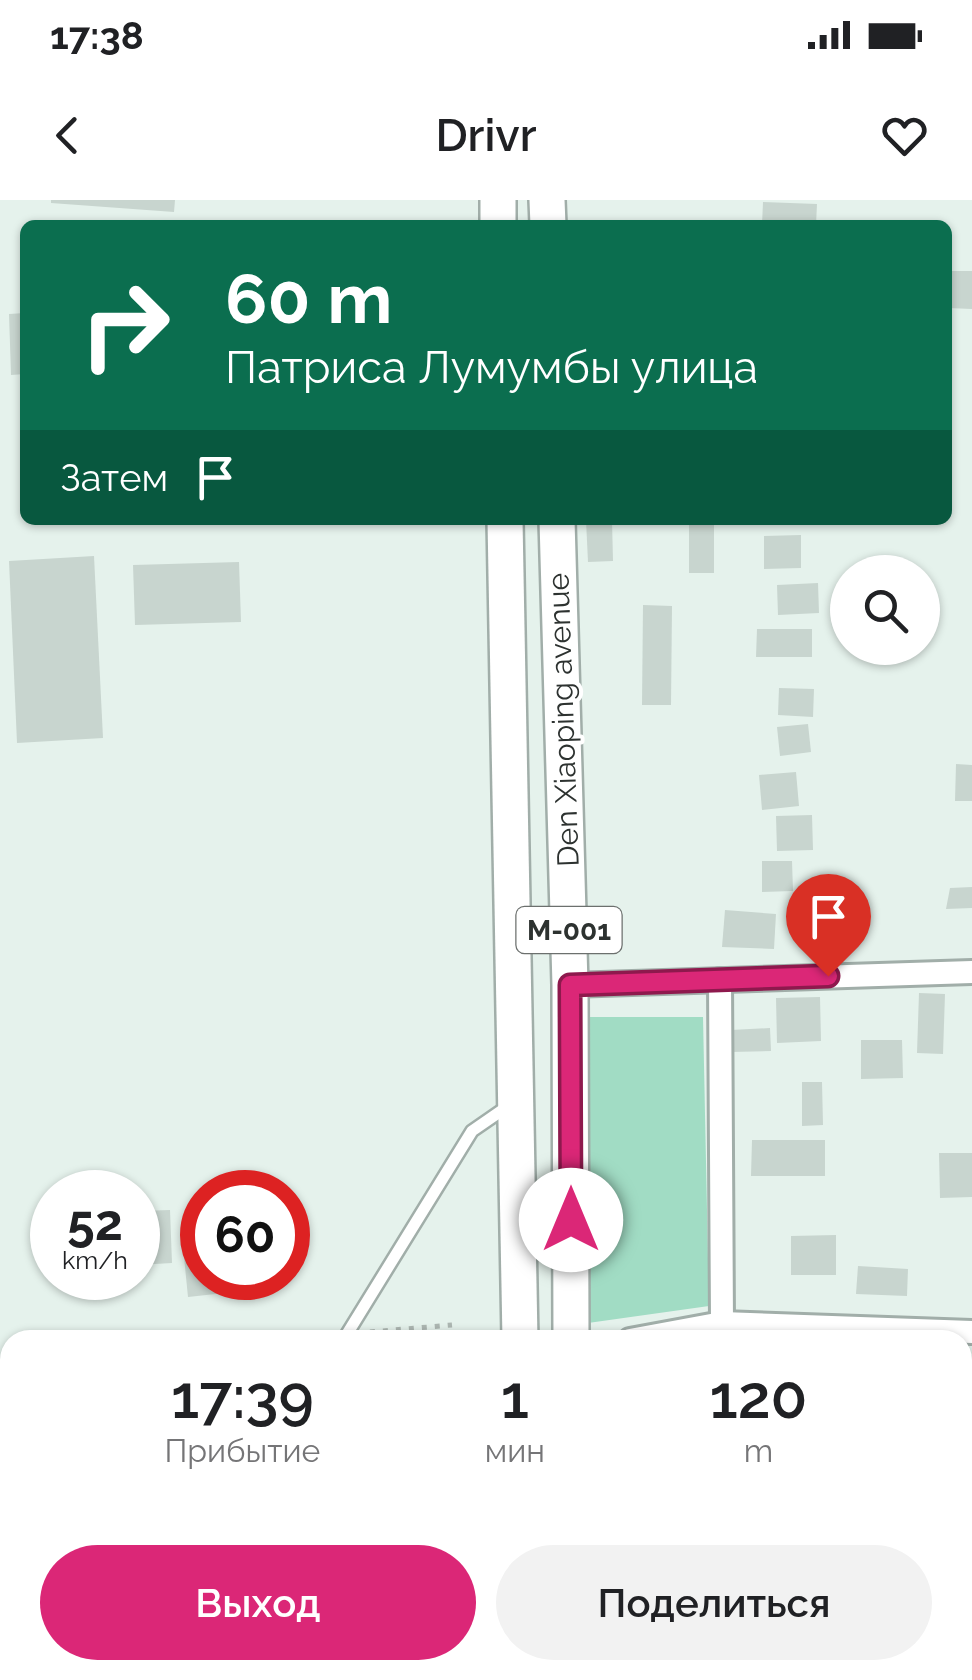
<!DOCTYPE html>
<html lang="ru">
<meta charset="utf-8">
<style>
body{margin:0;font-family:Raleway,sans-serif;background:#f2f2f2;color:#202124;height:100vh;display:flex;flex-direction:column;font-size:38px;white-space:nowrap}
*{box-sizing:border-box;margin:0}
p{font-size:32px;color:#757577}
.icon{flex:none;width:55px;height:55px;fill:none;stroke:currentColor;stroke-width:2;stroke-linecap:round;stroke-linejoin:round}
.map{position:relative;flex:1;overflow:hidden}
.side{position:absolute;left:0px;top:1130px;width:972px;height:350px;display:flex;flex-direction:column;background:#fff;border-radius:30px 30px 0 0;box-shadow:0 2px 8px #0004}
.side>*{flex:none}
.guide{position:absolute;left:20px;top:20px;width:932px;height:305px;border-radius:15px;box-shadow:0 2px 8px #0004;background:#0b6e4f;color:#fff;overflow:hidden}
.tools{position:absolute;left:830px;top:355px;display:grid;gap:20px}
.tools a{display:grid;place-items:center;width:110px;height:110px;border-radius:50%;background:#fff;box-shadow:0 2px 8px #0004;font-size:50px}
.speed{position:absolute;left:30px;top:970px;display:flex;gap:20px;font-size:50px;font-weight:700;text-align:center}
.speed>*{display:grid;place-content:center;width:130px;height:130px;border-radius:50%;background:#fff;box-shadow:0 2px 8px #0004;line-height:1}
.speed small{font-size:25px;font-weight:400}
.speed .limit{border:15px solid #d22;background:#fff;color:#111}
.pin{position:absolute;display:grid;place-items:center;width:85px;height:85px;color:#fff;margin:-102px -42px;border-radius:50% 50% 50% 0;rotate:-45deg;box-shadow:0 0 10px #0007}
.pin .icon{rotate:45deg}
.me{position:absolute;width:110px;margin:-55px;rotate:0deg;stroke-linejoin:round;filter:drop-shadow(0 0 8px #0008)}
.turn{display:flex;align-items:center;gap:35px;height:210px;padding:0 40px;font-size:45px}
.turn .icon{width:130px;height:130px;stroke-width:2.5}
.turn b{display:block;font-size:70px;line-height:85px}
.then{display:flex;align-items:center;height:95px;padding:0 40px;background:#0003;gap:20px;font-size:38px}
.eta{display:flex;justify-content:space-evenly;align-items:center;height:170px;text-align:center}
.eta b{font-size:60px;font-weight:600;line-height:70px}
.cta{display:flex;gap:20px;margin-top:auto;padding:20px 40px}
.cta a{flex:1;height:115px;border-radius:60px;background:#db2777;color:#fff;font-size:40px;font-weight:600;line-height:115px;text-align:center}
.cta a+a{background:#f2f2f2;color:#202124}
.status{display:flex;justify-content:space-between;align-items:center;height:70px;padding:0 50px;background:#fff;direction:ltr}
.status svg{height:28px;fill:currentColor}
header{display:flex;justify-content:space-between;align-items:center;height:130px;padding:0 40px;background:#fff;font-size:45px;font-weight:600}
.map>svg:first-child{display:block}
.green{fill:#a1dcc4}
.building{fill:#c8d5cf}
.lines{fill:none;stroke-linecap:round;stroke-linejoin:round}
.lane-casing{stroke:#a1aea9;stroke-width:16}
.street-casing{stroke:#a1aea9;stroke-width:28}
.primary-casing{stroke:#a1aea9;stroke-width:40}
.path{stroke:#adb7b2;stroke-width:5;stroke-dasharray:5 8;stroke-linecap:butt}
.lane{stroke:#fff;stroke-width:11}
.street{stroke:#fff;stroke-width:22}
.primary{stroke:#fff;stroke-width:35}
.route-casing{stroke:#8e194d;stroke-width:25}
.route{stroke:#db2777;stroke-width:18}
.labels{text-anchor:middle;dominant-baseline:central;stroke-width:8;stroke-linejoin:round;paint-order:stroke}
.shield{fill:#fff;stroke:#6c706e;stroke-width:2.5}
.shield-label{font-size:28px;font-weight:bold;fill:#2d3230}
.street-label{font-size:30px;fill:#2d3230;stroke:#fff}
</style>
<div class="status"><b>17:38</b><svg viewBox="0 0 49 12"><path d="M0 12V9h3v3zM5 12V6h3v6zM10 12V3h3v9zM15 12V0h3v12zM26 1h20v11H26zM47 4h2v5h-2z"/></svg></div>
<header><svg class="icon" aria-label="back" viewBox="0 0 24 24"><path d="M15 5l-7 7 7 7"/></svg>Drivr<svg class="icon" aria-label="heart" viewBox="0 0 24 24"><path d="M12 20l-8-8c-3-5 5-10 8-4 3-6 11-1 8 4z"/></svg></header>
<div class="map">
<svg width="972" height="1480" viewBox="0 0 972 1480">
<rect width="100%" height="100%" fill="#e5f2ec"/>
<path class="green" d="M 579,817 L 703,817 L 709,1106 L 588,1123 Z"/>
<g class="building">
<path d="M 51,0 L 175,0 L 174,12 L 51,3 Z"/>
<path d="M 763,2 L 817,4 L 816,25 L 762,25 Z"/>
<path d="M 948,71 L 972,71 L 972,109 L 948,108 Z"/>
<path d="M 25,113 L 25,174 L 11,175 L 9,114 Z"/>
<path d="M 586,320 L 612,320 L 613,361 L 588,362 Z"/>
<rect x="689" y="320" width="25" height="53"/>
<path d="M 801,335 L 801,368 L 764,369 L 764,336 Z"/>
<path d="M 94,356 L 103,538 L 17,543 L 9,361 Z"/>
<path d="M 239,362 L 241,422 L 135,425 L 133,365 Z"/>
<path d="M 818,383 L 819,413 L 778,415 L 777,385 Z"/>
<path d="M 643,405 L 672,406 L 671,505 L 642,505 Z"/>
<path d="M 757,429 L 812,429 L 812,457 L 756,457 Z"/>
<path d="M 779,488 L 814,489 L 813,517 L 778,515 Z"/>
<path d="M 808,524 L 811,552 L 780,556 L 777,527 Z"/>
<path d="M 956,564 L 972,565 L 972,601 L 955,601 Z"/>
<path d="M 796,572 L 799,606 L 762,610 L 759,575 Z"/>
<path d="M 812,615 L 813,650 L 777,651 L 776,616 Z"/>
<path d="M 762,661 L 792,661 L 793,691 L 762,692 Z"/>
<path d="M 972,687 L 972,708 L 946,709 L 950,688 Z"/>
<path d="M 725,710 L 776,714 L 774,749 L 722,747 Z"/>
<path d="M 919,793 L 945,794 L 943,854 L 917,853 Z"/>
<path d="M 820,797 L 821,841 L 777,843 L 776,798 Z"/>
<path d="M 770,828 L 771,851 L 731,852 L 731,830 Z"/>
<path d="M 861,840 L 902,840 L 903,878 L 861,879 Z"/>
<path d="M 802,882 L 822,882 L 823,925 L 802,926 Z"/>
<path d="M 752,940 L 825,940 L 825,976 L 751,976 Z"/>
<path d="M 939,953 L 972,953 L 972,997 L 940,998 Z"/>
<path d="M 170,1010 L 172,1063 L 138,1065 L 138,1011 Z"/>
<path d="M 836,1035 L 836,1075 L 791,1075 L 791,1036 Z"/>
<path d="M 202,1055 L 202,1078 L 251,1078 L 252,1090 L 188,1097 L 184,1057 Z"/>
<path d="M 858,1066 L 908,1069 L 907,1096 L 856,1094 Z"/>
<path d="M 962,1160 L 972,1161 L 972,1202 L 962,1202 Z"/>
<path d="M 966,1253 L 972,1254 L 972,1286 L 962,1284 Z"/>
<path d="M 962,1387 L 972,1389 L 971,1423 L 962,1421 Z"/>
<path d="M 10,1454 L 10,1470 L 184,1470 L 184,1480 L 0,1480 L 0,1455 Z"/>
<path d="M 192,1470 L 274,1470 L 274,1478 L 193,1480 Z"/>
<rect x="637" y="1470" width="63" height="10"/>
<path d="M 923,1470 L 951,1470 L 951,1475 L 923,1473 Z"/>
</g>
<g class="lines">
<g class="lane-casing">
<path id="lane" d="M 347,1140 L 347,1134 L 472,931 L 511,904"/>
</g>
<g class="street-casing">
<g id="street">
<path d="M 720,780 L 722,1123"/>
<path d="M 570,785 L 972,772"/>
<path d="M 630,1140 L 722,1123 L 972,1132"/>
</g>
</g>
<g class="primary-casing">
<g id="primary">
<path d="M 498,0 L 498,25"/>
<path d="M 547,0 L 548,25"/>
<path d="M 505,320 L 520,1140"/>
<path d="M 557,320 L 570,785 L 571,1140"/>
<path d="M 0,1185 L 10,1185"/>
<path d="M 527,1470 L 527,1480"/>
<path d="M 576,1470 L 576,1480"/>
</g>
</g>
<g class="path">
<path d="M 370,1132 L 452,1125"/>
<path d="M 261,1140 L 329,1135"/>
<path d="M 482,1470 L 483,1480"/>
</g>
<use href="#lane" class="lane"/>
<use href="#street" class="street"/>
<use href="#primary" class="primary"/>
</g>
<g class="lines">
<g class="route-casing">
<path id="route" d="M 571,1020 L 570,785 L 828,776"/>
</g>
<use href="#route" class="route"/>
</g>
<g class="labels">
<rect class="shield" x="516.5" y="707" width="105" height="46" rx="8"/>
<g class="shield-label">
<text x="569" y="730">M-001</text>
</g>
<g class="street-label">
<text transform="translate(563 520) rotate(-92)">Den Xiaoping avenue</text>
</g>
</g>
</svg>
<div class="tools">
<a><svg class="icon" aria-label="search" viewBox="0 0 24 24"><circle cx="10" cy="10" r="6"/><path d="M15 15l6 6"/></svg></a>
</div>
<div class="speed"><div>52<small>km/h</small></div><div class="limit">60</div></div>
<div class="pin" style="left:828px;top:776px;background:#d93025"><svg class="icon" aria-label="arrive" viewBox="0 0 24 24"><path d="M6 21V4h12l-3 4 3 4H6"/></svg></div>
<svg class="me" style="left:571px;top:1020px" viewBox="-20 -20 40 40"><circle r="19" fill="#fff"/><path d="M0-13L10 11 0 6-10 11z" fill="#db2777"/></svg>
<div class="guide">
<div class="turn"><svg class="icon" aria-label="right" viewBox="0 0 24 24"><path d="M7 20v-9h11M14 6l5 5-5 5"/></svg><div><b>60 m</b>Патриса Лумумбы улица</div></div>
<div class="then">Затем<svg class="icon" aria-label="arrive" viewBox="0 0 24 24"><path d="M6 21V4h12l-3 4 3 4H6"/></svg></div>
</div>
<section class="side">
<div class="eta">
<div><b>17:39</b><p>Прибытие</p></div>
<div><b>1</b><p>мин</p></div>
<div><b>120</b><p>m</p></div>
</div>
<div class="cta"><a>Выход</a><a>Поделиться</a></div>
</section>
</div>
